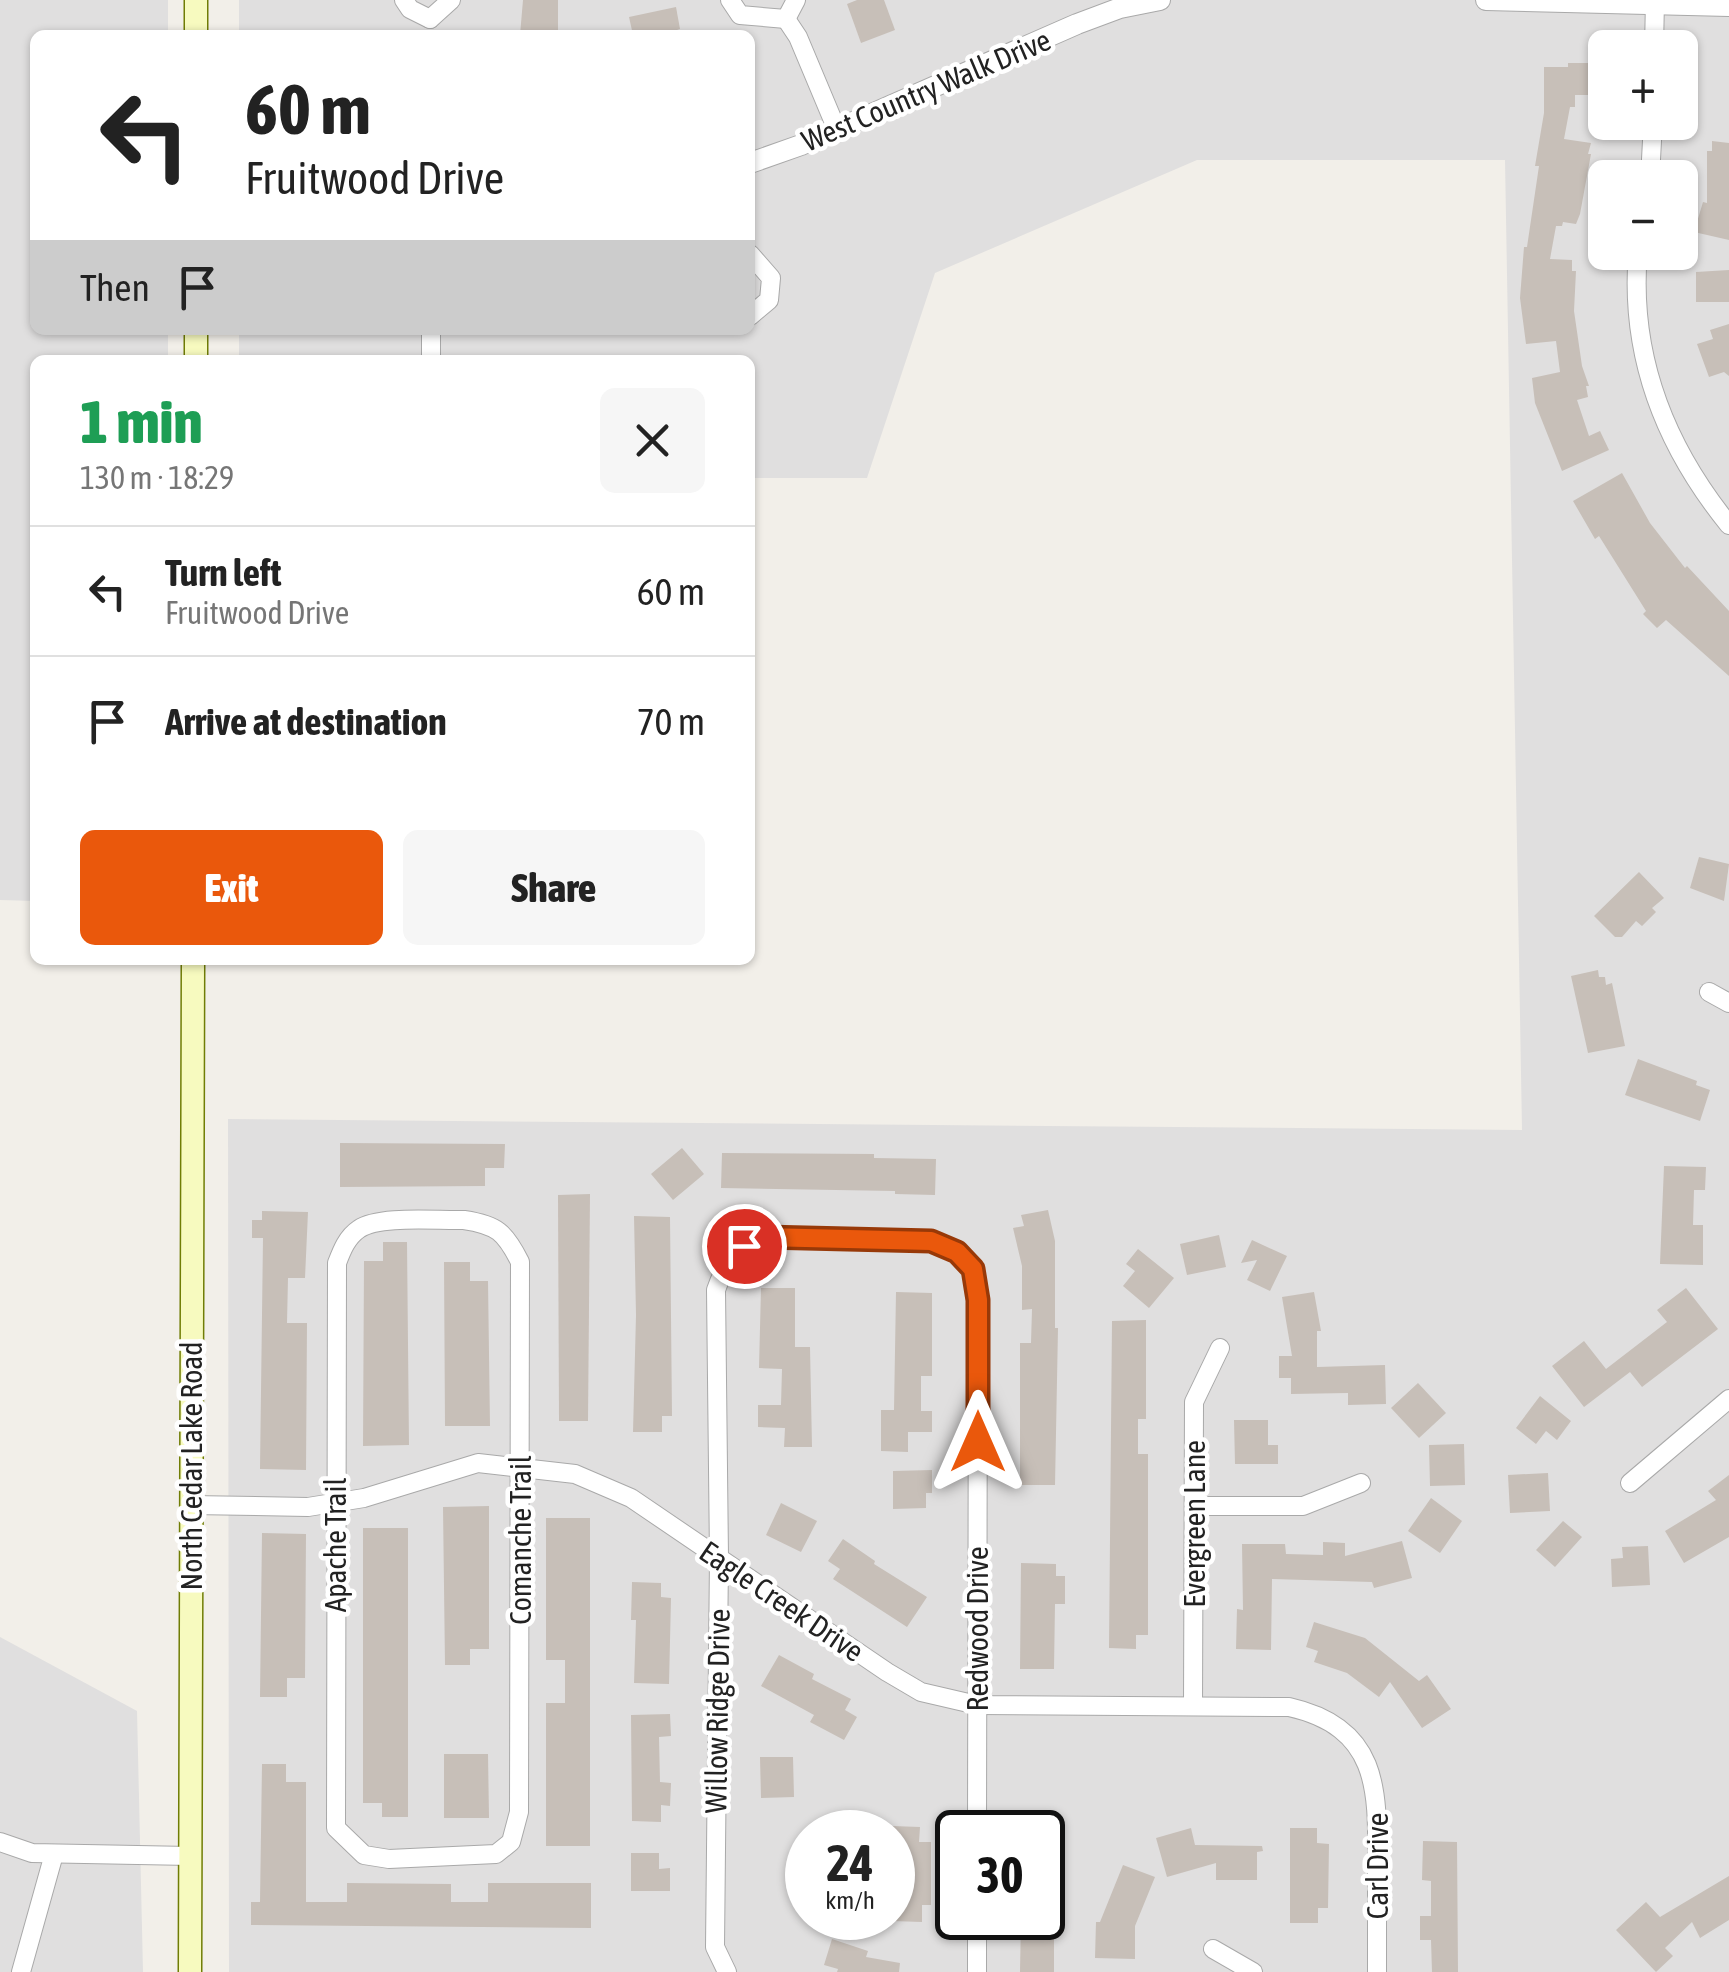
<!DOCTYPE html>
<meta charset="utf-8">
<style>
body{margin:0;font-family:"Asap Condensed",sans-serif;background:#f6f6f6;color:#222;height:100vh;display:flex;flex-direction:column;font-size:38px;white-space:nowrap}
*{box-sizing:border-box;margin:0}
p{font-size:32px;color:#767676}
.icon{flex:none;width:55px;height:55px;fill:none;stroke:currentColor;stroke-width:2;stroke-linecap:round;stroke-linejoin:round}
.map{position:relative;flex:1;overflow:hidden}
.side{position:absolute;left:30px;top:355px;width:725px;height:610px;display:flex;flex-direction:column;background:#fff;border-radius:15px;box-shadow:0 2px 8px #0004}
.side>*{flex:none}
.guide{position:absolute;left:30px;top:30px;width:725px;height:305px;border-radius:15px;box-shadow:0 2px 8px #0004;background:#fff;color:#222;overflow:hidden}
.buttons{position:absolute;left:1588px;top:30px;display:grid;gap:20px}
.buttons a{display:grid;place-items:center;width:110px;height:110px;border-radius:15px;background:#fff;box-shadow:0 2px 8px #0004;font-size:50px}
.speed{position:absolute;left:785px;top:1810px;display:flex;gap:20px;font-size:50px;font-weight:700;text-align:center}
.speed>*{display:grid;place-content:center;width:130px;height:130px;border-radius:50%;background:#fff;box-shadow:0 2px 8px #0004;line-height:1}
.speed small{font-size:25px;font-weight:400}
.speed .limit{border:5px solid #111;border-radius:15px;background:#fff;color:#111}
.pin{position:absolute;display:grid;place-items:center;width:85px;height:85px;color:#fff;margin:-42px;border:5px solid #fff;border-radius:50%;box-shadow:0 2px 10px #0007}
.me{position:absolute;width:110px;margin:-55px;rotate:0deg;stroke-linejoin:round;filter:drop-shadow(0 0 8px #0008)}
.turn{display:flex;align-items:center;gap:35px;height:210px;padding:0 50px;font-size:45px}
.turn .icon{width:130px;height:130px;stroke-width:2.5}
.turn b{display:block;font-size:70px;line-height:85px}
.then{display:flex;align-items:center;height:95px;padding:0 50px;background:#0003;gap:20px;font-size:38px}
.round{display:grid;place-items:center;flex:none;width:105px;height:105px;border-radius:15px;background:#f6f6f6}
.summary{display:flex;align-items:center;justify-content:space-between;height:170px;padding:0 50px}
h1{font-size:60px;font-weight:800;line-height:75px;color:#1e9e55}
.action{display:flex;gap:20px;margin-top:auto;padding:20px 50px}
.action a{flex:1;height:115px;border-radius:15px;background:#ea580c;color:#fff;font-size:40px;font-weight:800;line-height:115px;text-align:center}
.action a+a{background:#f6f6f6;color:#222}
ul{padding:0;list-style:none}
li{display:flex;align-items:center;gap:30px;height:130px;padding:0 50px;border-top:2px solid #e0e0e0}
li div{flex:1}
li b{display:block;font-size:38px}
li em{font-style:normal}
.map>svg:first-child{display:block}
.residential{fill:#e0dfdf;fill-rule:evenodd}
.building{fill:#c7bfb8}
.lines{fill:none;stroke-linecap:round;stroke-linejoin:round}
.minor-casing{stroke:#a9a9a9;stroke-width:20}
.tertiary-casing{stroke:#a9a9a9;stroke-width:22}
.secondary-casing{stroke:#707d05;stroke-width:25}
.minor{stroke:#fff;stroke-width:18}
.tertiary{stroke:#fff;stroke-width:20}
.secondary{stroke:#f7fabf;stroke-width:22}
.route-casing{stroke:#983908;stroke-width:25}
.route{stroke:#ea580c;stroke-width:18}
.labels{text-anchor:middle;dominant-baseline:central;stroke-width:9;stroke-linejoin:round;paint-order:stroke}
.street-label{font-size:30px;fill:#222;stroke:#fff}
</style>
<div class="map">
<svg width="1729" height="1972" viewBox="0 0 1729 1972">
<rect width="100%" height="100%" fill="#f2efe9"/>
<g class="residential">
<path d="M 0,0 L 168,0 L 168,35 L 35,35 L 35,330 L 168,330 L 168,360 L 35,360 L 35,901 L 0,900 Z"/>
<path d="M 239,0 L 1729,0 L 1729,1972 L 229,1972 L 228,1119 L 1522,1130 L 1505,160 L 1197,160 L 935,273 L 867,478 L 750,478 L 750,360 L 239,360 L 239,330 L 750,330 L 750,35 L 239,35 ZM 1605,48 L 1680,48 L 1680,122 L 1605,122 ZM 1605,178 L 1680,178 L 1680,252 L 1605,252 ZM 808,1832 L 892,1832 L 892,1918 L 808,1918 ZM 958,1832 L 1042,1832 L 1042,1918 L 958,1918 Z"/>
<path d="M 0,1637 L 137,1711 L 143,1972 L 0,1972 Z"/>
</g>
<g class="building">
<path d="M 523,0 L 558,0 L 558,35 L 520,35 Z"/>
<path d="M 857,0 L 884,0 L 895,30 L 861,43 L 847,4 Z"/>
<path d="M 676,7 L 680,29 L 662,35 L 633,35 L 629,17 Z"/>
<path d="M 1568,63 L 1593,63 L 1591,95 L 1575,95 L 1575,107 L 1570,107 L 1564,139 L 1591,143 L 1588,154 L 1591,154 L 1580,214 L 1576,224 L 1563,222 L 1562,226 L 1556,226 L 1550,259 L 1572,260 L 1572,271 L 1576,271 L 1574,311 L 1582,366 L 1589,386 L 1586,386 L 1588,397 L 1577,400 L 1589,436 L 1600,431 L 1609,450 L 1562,471 L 1535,403 L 1532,378 L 1560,372 L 1556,341 L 1526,344 L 1520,298 L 1524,247 L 1527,247 L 1539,166 L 1535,166 L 1544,113 L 1544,67 L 1568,67 Z"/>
<path d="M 1712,141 L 1729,143 L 1729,240 L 1694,232 L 1703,202 L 1707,203 L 1707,151 L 1712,151 Z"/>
<path d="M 1729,270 L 1729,302 L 1696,302 L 1696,272 Z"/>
<path d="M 1729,324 L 1729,376 L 1724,372 L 1709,377 L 1697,344 L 1713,339 L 1710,330 Z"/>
<path d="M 1622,473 L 1650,523 L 1685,568 L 1687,566 L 1729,611 L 1729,676 L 1666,620 L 1657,628 L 1643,614 L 1646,611 L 1599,536 L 1595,539 L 1573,501 Z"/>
<path d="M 1699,857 L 1729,864 L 1724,901 L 1690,888 Z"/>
<path d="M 1639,872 L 1664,898 L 1652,908 L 1656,912 L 1642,926 L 1636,921 L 1622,937 L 1615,937 L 1594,916 Z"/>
<path d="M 1598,970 L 1599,977 L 1605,977 L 1606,985 L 1612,983 L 1625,1046 L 1588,1053 L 1571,976 Z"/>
<path d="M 1638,1059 L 1697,1081 L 1696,1085 L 1710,1090 L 1700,1121 L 1625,1095 Z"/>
<path d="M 340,1143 L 505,1144 L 504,1168 L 485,1168 L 485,1186 L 340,1187 Z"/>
<path d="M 682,1148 L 704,1174 L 673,1200 L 651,1174 Z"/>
<path d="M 722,1153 L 874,1154 L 874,1158 L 936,1159 L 935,1195 L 895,1194 L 895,1191 L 721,1188 Z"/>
<path d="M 1664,1166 L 1706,1167 L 1705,1190 L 1694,1190 L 1693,1225 L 1703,1225 L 1703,1265 L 1660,1264 Z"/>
<path d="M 590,1194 L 588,1421 L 559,1421 L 558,1195 Z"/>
<path d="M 1048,1210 L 1055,1241 L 1055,1328 L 1058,1328 L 1055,1485 L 1020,1485 L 1020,1343 L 1031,1343 L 1032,1309 L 1022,1310 L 1022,1266 L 1013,1228 L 1024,1226 L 1021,1215 Z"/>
<path d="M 262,1211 L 308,1212 L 305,1278 L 288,1278 L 287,1323 L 307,1323 L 306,1470 L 260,1469 L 263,1238 L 252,1238 L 252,1220 L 262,1220 Z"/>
<path d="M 634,1216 L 670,1217 L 672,1416 L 662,1416 L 662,1432 L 633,1432 L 636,1315 Z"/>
<path d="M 1219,1235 L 1226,1267 L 1187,1275 L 1180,1244 Z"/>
<path d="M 1252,1240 L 1287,1256 L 1270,1291 L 1247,1280 L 1257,1260 L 1241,1263 Z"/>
<path d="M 383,1242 L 407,1242 L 409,1445 L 363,1446 L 364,1261 L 383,1261 Z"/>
<path d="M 1138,1249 L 1174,1278 L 1149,1308 L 1123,1286 L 1135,1271 L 1126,1264 Z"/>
<path d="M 444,1262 L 470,1262 L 470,1281 L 488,1281 L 490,1426 L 445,1426 Z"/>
<path d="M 761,1288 L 795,1288 L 795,1347 L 810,1347 L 812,1447 L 784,1447 L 785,1428 L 758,1427 L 758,1405 L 781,1405 L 782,1369 L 759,1368 Z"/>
<path d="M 1686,1288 L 1718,1329 L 1642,1387 L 1630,1372 L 1584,1407 L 1552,1366 L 1584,1341 L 1606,1369 L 1667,1322 L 1657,1310 Z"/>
<path d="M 896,1292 L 932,1293 L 932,1376 L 921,1376 L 921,1411 L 932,1411 L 932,1432 L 908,1432 L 908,1452 L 881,1451 L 881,1410 L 894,1410 Z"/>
<path d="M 1314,1292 L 1321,1331 L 1317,1331 L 1317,1367 L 1385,1365 L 1386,1404 L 1348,1405 L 1348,1393 L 1291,1394 L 1291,1378 L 1279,1378 L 1279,1356 L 1292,1356 L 1282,1297 Z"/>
<path d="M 1146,1320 L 1146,1419 L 1138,1419 L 1138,1454 L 1148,1454 L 1148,1635 L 1136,1635 L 1136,1649 L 1109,1648 L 1112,1321 Z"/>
<path d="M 1418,1383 L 1446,1413 L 1419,1438 L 1391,1408 Z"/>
<path d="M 1540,1396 L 1571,1421 L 1557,1440 L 1546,1431 L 1536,1444 L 1516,1428 Z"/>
<path d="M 1234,1420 L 1268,1420 L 1268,1445 L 1278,1445 L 1278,1464 L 1235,1464 Z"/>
<path d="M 1464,1444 L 1465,1485 L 1430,1486 L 1429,1445 Z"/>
<path d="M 932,1470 L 932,1493 L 926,1493 L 926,1508 L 893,1509 L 893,1471 Z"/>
<path d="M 1548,1473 L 1550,1511 L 1510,1513 L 1508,1475 Z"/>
<path d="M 1729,1475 L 1729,1537 L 1684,1563 L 1665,1531 L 1716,1500 L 1708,1491 Z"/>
<path d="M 1431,1498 L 1462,1521 L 1440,1553 L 1408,1531 Z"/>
<path d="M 781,1503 L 817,1521 L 801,1552 L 766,1535 Z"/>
<path d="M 489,1506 L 489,1649 L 470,1649 L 470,1665 L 445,1665 L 443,1507 Z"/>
<path d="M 546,1518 L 590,1518 L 590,1846 L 546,1846 L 546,1703 L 565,1703 L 565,1660 L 546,1660 Z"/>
<path d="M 1563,1521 L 1582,1537 L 1555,1567 L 1536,1550 Z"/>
<path d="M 363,1528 L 408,1528 L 408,1817 L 382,1817 L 382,1803 L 363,1803 Z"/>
<path d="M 262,1533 L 306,1534 L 305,1678 L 287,1678 L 287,1697 L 260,1697 Z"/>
<path d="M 843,1539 L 875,1561 L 874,1564 L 927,1597 L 907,1627 L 833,1579 L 840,1569 L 828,1561 Z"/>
<path d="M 1402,1541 L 1412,1578 L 1374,1588 L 1372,1582 L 1272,1579 L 1271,1650 L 1236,1649 L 1237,1609 L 1243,1610 L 1242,1544 L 1285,1544 L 1286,1554 L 1323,1555 L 1323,1542 L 1345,1543 L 1345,1556 Z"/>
<path d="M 1648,1546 L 1650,1585 L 1612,1587 L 1611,1559 L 1623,1558 L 1622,1547 Z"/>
<path d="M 1021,1563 L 1056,1564 L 1056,1576 L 1065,1576 L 1065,1604 L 1055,1604 L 1054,1669 L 1020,1669 Z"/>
<path d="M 632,1582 L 661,1583 L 661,1597 L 671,1598 L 669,1684 L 634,1683 L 636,1620 L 631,1620 Z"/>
<path d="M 1314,1622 L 1365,1638 L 1419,1681 L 1427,1675 L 1451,1709 L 1422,1728 L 1390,1682 L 1379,1697 L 1347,1673 L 1314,1662 L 1318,1651 L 1306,1647 Z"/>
<path d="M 779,1655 L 814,1674 L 812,1679 L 851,1699 L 845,1710 L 857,1717 L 844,1740 L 810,1722 L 814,1715 L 761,1686 Z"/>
<path d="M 670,1714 L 671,1736 L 659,1737 L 660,1782 L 671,1783 L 670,1806 L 661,1805 L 661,1822 L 632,1821 L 631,1715 Z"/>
<path d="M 444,1754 L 488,1754 L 489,1818 L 444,1818 Z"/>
<path d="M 760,1757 L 793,1757 L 794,1797 L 761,1798 Z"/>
<path d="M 262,1764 L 286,1764 L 286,1782 L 306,1782 L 306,1902 L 347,1902 L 347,1883 L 451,1884 L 451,1902 L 488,1902 L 488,1883 L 591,1883 L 591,1928 L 251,1925 L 251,1902 L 260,1902 Z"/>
<path d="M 892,1826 L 920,1827 L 919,1842 L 931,1842 L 931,1905 L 922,1905 L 922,1922 L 892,1921 Z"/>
<path d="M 1191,1828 L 1195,1845 L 1262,1846 L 1263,1851 L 1257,1852 L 1257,1880 L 1216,1880 L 1216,1863 L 1167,1877 L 1156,1838 Z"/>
<path d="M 1290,1828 L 1317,1828 L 1317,1843 L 1329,1844 L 1328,1908 L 1318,1908 L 1318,1923 L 1290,1923 Z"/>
<path d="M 1423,1841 L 1457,1842 L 1458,1972 L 1432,1972 L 1431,1940 L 1420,1940 L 1420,1916 L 1431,1916 L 1431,1881 L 1422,1880 Z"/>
<path d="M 631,1853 L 659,1853 L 659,1869 L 670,1868 L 670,1891 L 631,1891 Z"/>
<path d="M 1123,1865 L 1155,1877 L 1135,1926 L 1135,1959 L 1095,1958 L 1096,1922 L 1100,1922 Z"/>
<path d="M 1729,1876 L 1729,1920 L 1700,1938 L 1692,1922 L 1665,1948 L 1673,1956 L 1656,1972 L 1616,1930 L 1646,1902 L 1660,1917 Z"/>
<path d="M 1021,1918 L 1054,1918 L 1054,1972 L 1020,1972 Z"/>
<path d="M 832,1939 L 868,1951 L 866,1957 L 900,1963 L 899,1972 L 837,1972 L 838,1969 L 824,1965 Z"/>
</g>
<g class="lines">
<g class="minor-casing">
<g id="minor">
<path d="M 404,0 L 410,9 L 430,19"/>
<path d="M 730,0 L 740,15 L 786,19"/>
<path d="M 430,19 L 451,0"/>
<path d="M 786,19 L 798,37 L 837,130"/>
<path d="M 786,19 L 796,0"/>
<path d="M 1654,48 L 1655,0"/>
<path d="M 1650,178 L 1653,122"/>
<path d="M 1638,252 C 1629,355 1665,446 1729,525"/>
<path d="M 750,254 L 771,278 L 769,300 L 750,316"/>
<path d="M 431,360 L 431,330"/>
<path d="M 1709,992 L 1729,1003"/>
<path d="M 464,1220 C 497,1225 505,1232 520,1262 L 519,1812 L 511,1842 L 496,1854 L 389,1859 L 364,1855 L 336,1828 L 337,1263 C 342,1250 347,1237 359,1229 C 379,1215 438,1221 464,1220 Z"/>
<path d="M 1630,1483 L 1729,1399"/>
<path d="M 190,1505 L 308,1507 L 364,1498 L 478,1463 L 575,1474 L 631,1498 L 887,1672 L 921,1692 L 977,1705 L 1289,1707 C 1378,1727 1378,1788 1377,1863 C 1377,1900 1377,1936 1377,1972"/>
<path d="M 1194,1506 L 1303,1506 L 1361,1483"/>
<path d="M 1193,1705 L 1194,1402 L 1220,1348"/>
<path d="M 0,1842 L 32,1853 L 190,1856"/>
<path d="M 977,1918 L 977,1972"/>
<path d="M 1213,1949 L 1253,1972"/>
<path d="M 21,1972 L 54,1854"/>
<path d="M 727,1972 L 715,1947 L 719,1558 L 716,1290 C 726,1261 736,1249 764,1237 L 931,1241 L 957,1252 L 973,1269 L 978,1301 L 977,1832"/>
</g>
</g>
<g class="tertiary-casing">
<g id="tertiary">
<path d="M 1486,0 L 1729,6"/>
<path d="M 750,163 L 801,145 L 1077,24 L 1120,8 L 1160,0"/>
</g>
</g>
<g class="secondary-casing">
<g id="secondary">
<path d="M 196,0 L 196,35"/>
<path d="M 196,360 L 196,330"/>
<path d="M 190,1972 L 193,960"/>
</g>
</g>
<use href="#minor" class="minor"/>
<use href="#tertiary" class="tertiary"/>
<use href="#secondary" class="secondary"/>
</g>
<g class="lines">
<g class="route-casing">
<path id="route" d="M 744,1246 L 764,1237 L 931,1241 L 957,1252 L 973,1269 L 978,1300 L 978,1442"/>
</g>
<use href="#route" class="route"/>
</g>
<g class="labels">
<g class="street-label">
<text transform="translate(926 90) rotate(-23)">West Country Walk Drive</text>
<text transform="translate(191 1466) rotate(-90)">North Cedar Lake Road</text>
<text transform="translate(1194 1524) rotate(-90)">Evergreen Lane</text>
<text transform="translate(520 1540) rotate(-90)">Comanche Trail</text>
<text transform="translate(335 1545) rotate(-90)">Apache Trail</text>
<text transform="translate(782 1601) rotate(34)">Eagle Creek Drive</text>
<text transform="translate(977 1629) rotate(-90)">Redwood Drive</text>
<text transform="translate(717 1711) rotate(-89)">Willow Ridge Drive</text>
<text transform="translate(1377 1866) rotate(-90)">Carl Drive</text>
</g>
</g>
</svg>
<div class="buttons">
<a>+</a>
<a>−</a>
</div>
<div class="speed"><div>24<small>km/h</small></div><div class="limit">30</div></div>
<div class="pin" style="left:744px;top:1246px;background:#d93025"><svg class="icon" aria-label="arrive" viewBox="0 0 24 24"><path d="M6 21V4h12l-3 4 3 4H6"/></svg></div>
<svg class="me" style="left:978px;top:1442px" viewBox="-20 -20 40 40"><path d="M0-17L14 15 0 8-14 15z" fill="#ea580c" stroke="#fff" stroke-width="4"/></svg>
<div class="guide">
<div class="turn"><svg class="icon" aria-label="left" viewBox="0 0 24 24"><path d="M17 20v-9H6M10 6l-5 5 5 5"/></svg><div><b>60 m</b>Fruitwood Drive</div></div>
<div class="then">Then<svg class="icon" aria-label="arrive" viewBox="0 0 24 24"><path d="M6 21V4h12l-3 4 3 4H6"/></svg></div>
</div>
<section class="side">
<div class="summary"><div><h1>1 min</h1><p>130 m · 18:29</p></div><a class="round"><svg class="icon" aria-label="close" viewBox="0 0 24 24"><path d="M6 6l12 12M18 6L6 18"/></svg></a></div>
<ul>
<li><svg class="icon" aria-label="left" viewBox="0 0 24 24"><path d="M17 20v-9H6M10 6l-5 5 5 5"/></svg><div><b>Turn left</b><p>Fruitwood Drive</p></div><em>60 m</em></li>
<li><svg class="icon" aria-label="arrive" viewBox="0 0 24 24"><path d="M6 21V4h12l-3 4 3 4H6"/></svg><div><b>Arrive at destination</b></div><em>70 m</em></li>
</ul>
<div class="action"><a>Exit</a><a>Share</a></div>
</section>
</div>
